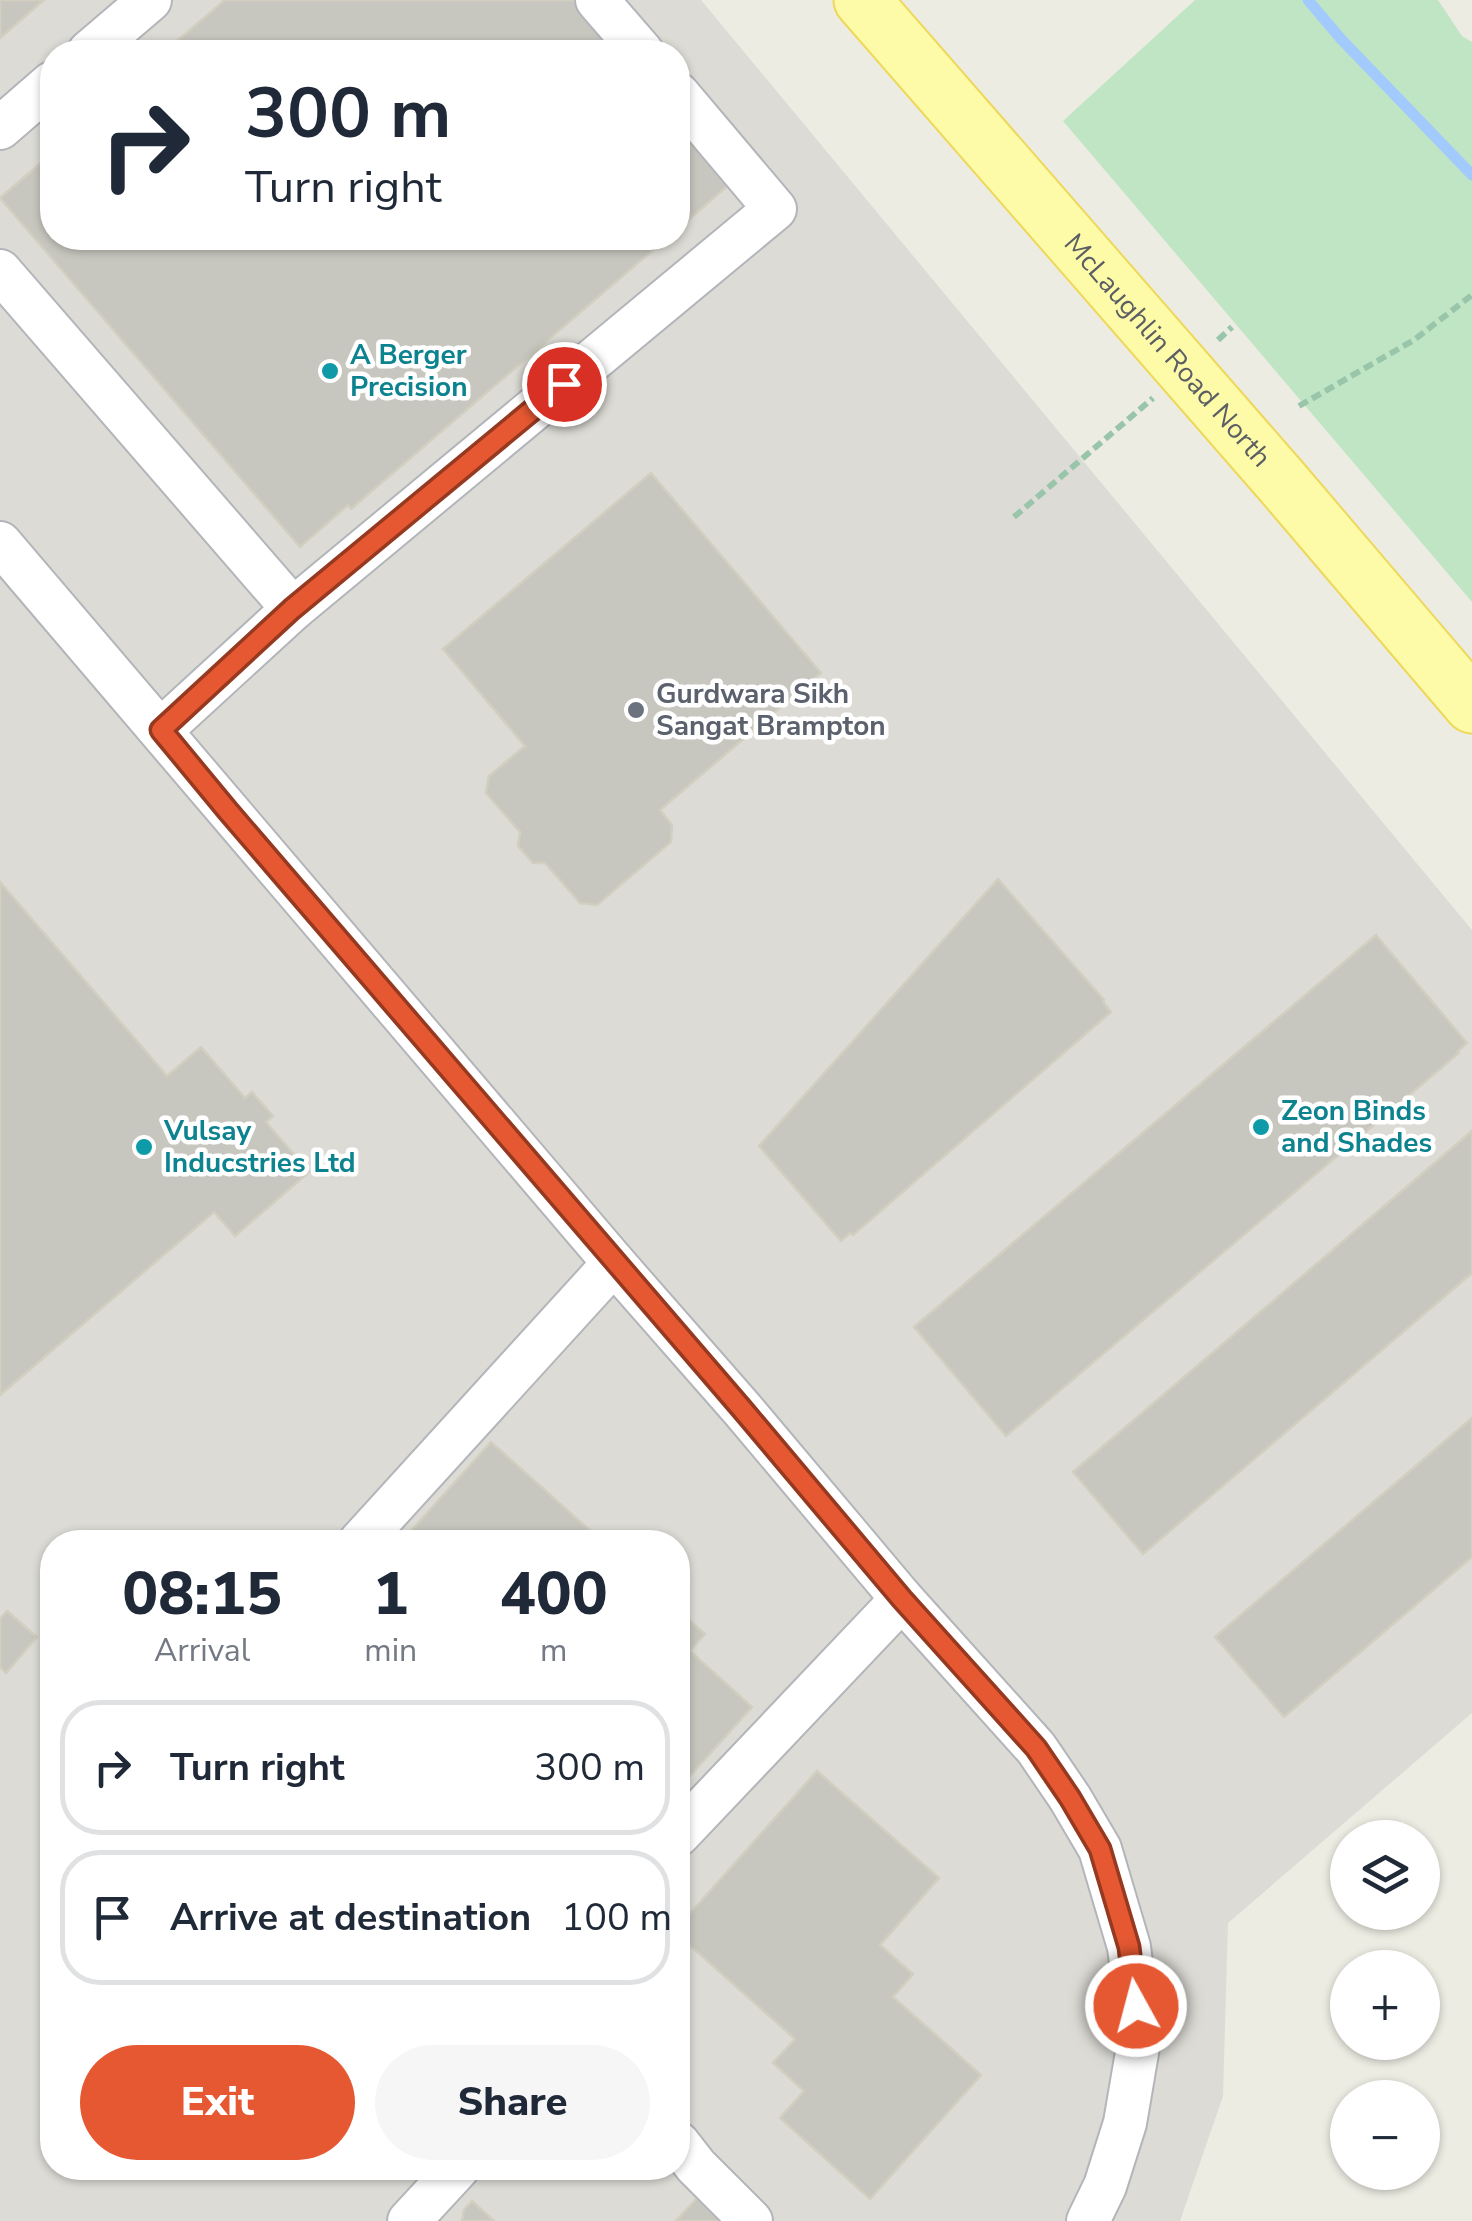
<!DOCTYPE html>
<meta charset="utf-8">
<style>
body{margin:0;font-family:"Nunito Sans",sans-serif;background:#f6f6f7;color:#1f2937;height:100vh;display:flex;flex-direction:column;font-size:38px;white-space:nowrap}
*{box-sizing:border-box;margin:0}
p{font-size:32px;color:#747a83}
.icon{flex:none;width:55px;height:55px;fill:none;stroke:currentColor;stroke-width:2;stroke-linecap:round;stroke-linejoin:round}
.map{position:relative;flex:1;overflow:hidden}
.side{position:absolute;left:40px;top:1530px;width:650px;height:650px;display:flex;flex-direction:column;background:#fff;border-radius:40px;box-shadow:0 2px 8px #0004}
.side>*{flex:none}
.guide{position:absolute;left:40px;top:40px;width:650px;height:210px;border-radius:40px;box-shadow:0 2px 8px #0004;background:#fff;color:#1f2937;overflow:hidden}
.buttons{position:absolute;left:1330px;top:1820px;display:grid;gap:20px}
.buttons a{display:grid;place-items:center;width:110px;height:110px;border-radius:50%;background:#fff;box-shadow:0 2px 8px #0004;font-size:50px}
.pin{position:absolute;display:grid;place-items:center;width:85px;height:85px;color:#fff;margin:-42px;border:5px solid #fff;border-radius:50%;box-shadow:0 2px 10px #0007}
.me{position:absolute;width:110px;margin:-55px;rotate:353deg;stroke-linejoin:round;filter:drop-shadow(0 0 8px #0008)}
.turn{display:flex;align-items:center;gap:35px;height:210px;padding:0 40px;font-size:45px}
.turn .icon{width:130px;height:130px;stroke-width:2.5}
.turn b{display:block;font-size:70px;line-height:85px}
.eta{display:flex;justify-content:space-evenly;align-items:center;height:170px;text-align:center}
.eta b{font-size:60px;font-weight:800;line-height:70px}
.button{display:flex;gap:20px;margin-top:auto;padding:20px 40px}
.button a{flex:1;height:115px;border-radius:60px;background:#e55832;color:#fff;font-size:40px;font-weight:800;line-height:115px;text-align:center}
.button a+a{background:#f6f6f7;color:#1f2937}
ul{padding:0;list-style:none}
li{display:flex;align-items:center;gap:30px;height:135px;margin:0 20px 15px;padding:0 20px;border:5px solid #e0e1e3;border-radius:40px}
li div{flex:1}
li b{display:block;font-size:38px}
li em{font-style:normal}
.map>svg:first-child{display:block}
.industrial{fill:#dcdbd5;fill-rule:evenodd}
.green{fill:#c0e5c5}
.lines{fill:none;stroke-linecap:round;stroke-linejoin:round}
.stream{stroke:#a3cafd;stroke-width:11}
.building{fill:#c8c7bf;stroke:#d2cfc1;stroke-width:2.5}
.minor-casing{stroke:#b3b5ba;stroke-width:46}
.major-casing{stroke:#eed85c;stroke-width:59}
.path{stroke:#99c5ab;stroke-width:6;stroke-dasharray:10 5;stroke-linecap:butt}
.minor{stroke:#fff;stroke-width:42}
.major{stroke:#fdfba8;stroke-width:55}
.route-casing{stroke:#953920;stroke-width:25}
.route{stroke:#e55832;stroke-width:18}
.culture-dot{fill:#0f9aa8;stroke:#fff;stroke-width:4}
.worship-dot{fill:#6b7280;stroke:#fff;stroke-width:4}
.labels{text-anchor:middle;dominant-baseline:central;stroke-width:9;stroke-linejoin:round;paint-order:stroke}
.street-label{font-size:28px;fill:#5b5e63;stroke:#fff}
.culture-label{font-size:28px;font-weight:bold;fill:#0d838f;stroke:#fff;text-anchor:start}
.worship-label{font-size:28px;font-weight:bold;fill:#5b616d;stroke:#fff;text-anchor:start}
</style>
<div class="map">
<svg width="1472" height="2221" viewBox="0 0 1472 2221">
<rect width="100%" height="100%" fill="#edece3"/>
<path class="industrial" d="M 0,0 L 701,0 L 1472,930 L 1472,1713 L 1228,1923 L 1223,2096 L 1180,2221 L 0,2221 ZM 52,52 L 678,52 L 678,238 L 52,238 ZM 52,1542 L 678,1542 L 678,2168 L 52,2168 Z"/>
<path class="green" d="M 1195,0 L 1438,0 L 1462,36 L 1472,42 L 1472,602 L 1063,121 Z"/>
<g class="lines">
<path class="stream" d="M 1308,0 L 1341,39 L 1472,175"/>
</g>
<g class="building">
<path d="M 0,0 L 44,0 L 0,38 Z"/>
<path d="M 225,0 L 573,0 L 618,52 L 164,52 Z"/>
<path d="M 678,122 L 731,183 L 678,229 Z"/>
<path d="M 52,149 L 52,238 L 667,238 L 351,509 L 348,505 L 300,547 L 0,198 L 50,155 L 48,152 Z"/>
<path d="M 651,473 L 821,673 L 660,810 L 672,825 L 671,842 L 597,905 L 580,903 L 545,863 L 533,863 L 518,846 L 520,832 L 486,793 L 489,776 L 525,746 L 443,649 Z"/>
<path d="M 998,879 L 1104,1000 L 1103,1002 L 1111,1012 L 853,1235 L 850,1233 L 841,1241 L 759,1146 Z"/>
<path d="M 0,882 L 167,1076 L 201,1047 L 245,1098 L 252,1092 L 273,1116 L 266,1122 L 309,1172 L 235,1236 L 214,1212 L 0,1395 Z"/>
<path d="M 1376,935 L 1467,1043 L 1458,1051 L 1459,1053 L 1006,1436 L 914,1327 Z"/>
<path d="M 1472,1131 L 1472,1273 L 1143,1554 L 1073,1472 Z"/>
<path d="M 1472,1418 L 1472,1557 L 1284,1717 L 1215,1637 Z"/>
<path d="M 491,1442 L 603,1542 L 401,1542 Z"/>
<path d="M 678,1610 L 705,1634 L 690,1651 L 752,1707 L 678,1789 Z"/>
<path d="M 7,1611 L 37,1637 L 6,1673 L 0,1667 L 0,1619 Z"/>
<path d="M 817,1771 L 939,1878 L 880,1945 L 913,1974 L 893,1997 L 981,2075 L 870,2199 L 780,2118 L 804,2091 L 773,2063 L 795,2039 L 678,1935 L 678,1927 Z"/>
<path d="M 698,2197 L 724,2221 L 676,2221 Z"/>
<path d="M 472,2201 L 494,2221 L 462,2221 L 464,2210 Z"/>
</g>
<g class="lines">
<g class="minor-casing">
<g id="minor">
<path d="M 597,0 L 642,52"/>
<path d="M 89,52 L 150,0"/>
<path d="M 0,128 L 52,83"/>
<path d="M 0,271 L 293,609 L 161,730"/>
<path d="M 0,543 L 614,1263 L 742,1409 L 902,1599 L 1036,1748 L 1070,1798 L 1100,1849 L 1129,1947 L 1140,2035 L 1125,2123 L 1105,2186 L 1088,2221"/>
<path d="M 293,609 L 775,209 L 678,94"/>
<path d="M 360,1542 L 614,1263"/>
<path d="M 678,1835 L 902,1599"/>
<path d="M 678,2143 L 696,2166 L 751,2221"/>
<path d="M 409,2221 L 458,2168"/>
</g>
</g>
<g class="major-casing">
<g id="major">
<path id="s1" d="M 862,0 L 1282,482 L 1472,705"/>
</g>
</g>
<g class="path">
<path d="M 1218,340 L 1232,327"/>
<path d="M 1299,406 L 1414,340 L 1472,295"/>
<path d="M 1014,517 L 1153,398"/>
</g>
<use href="#minor" class="minor"/>
<use href="#major" class="major"/>
</g>
<g class="lines">
<g class="route-casing">
<path id="route" d="M 564,384 L 292,609 L 161,730 L 228,811 L 742,1409 L 902,1599 L 1036,1748 L 1070,1798 L 1100,1849 L 1129,1947 L 1136,2006"/>
</g>
<use href="#route" class="route"/>
</g>
<g class="culture-dot">
<circle cx="330" cy="371" r="10"/>
<circle cx="1261" cy="1127" r="10"/>
<circle cx="144" cy="1147" r="10"/>
</g>
<circle class="worship-dot" cx="636" cy="710" r="10"/>
<g class="labels">
<g class="street-label">
<text stroke="none"><textPath href="#s1" startOffset="465">McLaughlin Road North</textPath></text>
</g>
<g class="culture-label">
<text x="350" y="355">A Berger<tspan x="350" dy="32">Precision</tspan></text>
<text x="1281" y="1111">Zeon Binds<tspan x="1281" dy="32">and Shades</tspan></text>
<text x="164" y="1131">Vulsay<tspan x="164" dy="32">Inducstries Ltd</tspan></text>
</g>
<g class="worship-label">
<text x="656" y="694">Gurdwara Sikh<tspan x="656" dy="32">Sangat Brampton</tspan></text>
</g>
</g>
</svg>
<div class="buttons">
<a><svg class="icon" aria-label="layers" viewBox="0 0 24 24"><path d="M12 4l9 5-9 5-9-5zM3 14l9 5 9-5"/></svg></a>
<a>+</a>
<a>−</a>
</div>
<div class="pin" style="left:564px;top:384px;background:#d93025"><svg class="icon" aria-label="arrive" viewBox="0 0 24 24"><path d="M6 21V4h12l-3 4 3 4H6"/></svg></div>
<svg class="me" style="left:1136px;top:2006px" viewBox="-20 -20 40 40"><circle r="17" fill="#e55832" stroke="#fff" stroke-width="3"/><path d="M0-11L8 9 0 5-8 9z" fill="#fff"/></svg>
<div class="guide">
<div class="turn"><svg class="icon" aria-label="right" viewBox="0 0 24 24"><path d="M7 20v-9h11M14 6l5 5-5 5"/></svg><div><b>300 m</b>Turn right</div></div>
</div>
<section class="side">
<div class="eta">
<div><b>08:15</b><p>Arrival</p></div>
<div><b>1</b><p>min</p></div>
<div><b>400</b><p>m</p></div>
</div>
<ul>
<li><svg class="icon" aria-label="right" viewBox="0 0 24 24"><path d="M7 20v-9h11M14 6l5 5-5 5"/></svg><div><b>Turn right</b></div><em>300 m</em></li>
<li><svg class="icon" aria-label="arrive" viewBox="0 0 24 24"><path d="M6 21V4h12l-3 4 3 4H6"/></svg><div><b>Arrive at destination</b></div><em>100 m</em></li>
</ul>
<div class="button"><a>Exit</a><a>Share</a></div>
</section>
</div>
